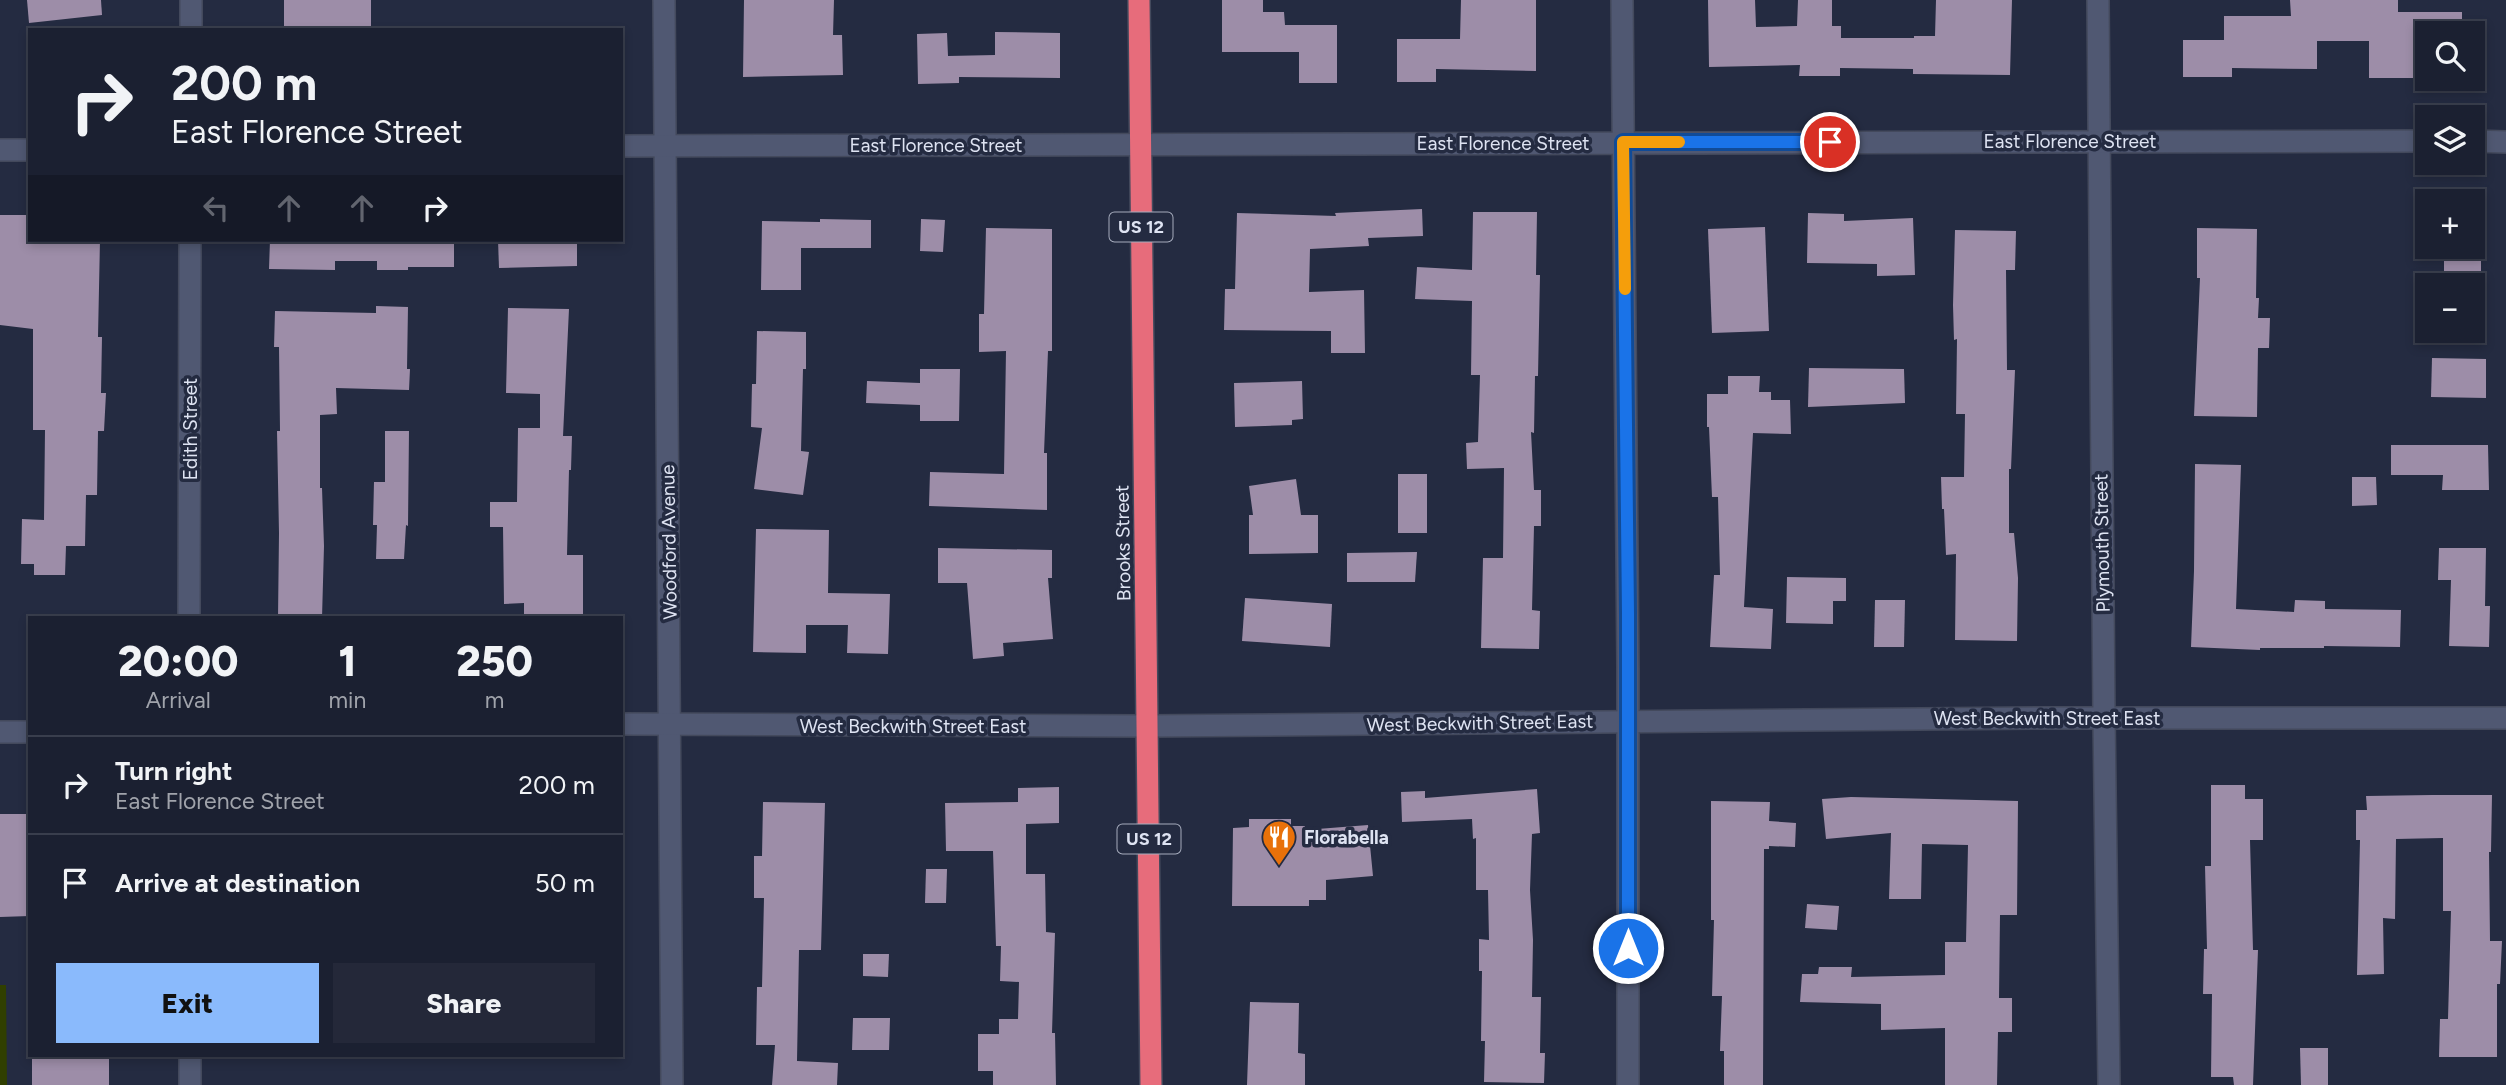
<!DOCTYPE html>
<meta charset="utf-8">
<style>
body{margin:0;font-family:Figtree,sans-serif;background:#242839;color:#f1f3f6;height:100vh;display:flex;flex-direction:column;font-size:26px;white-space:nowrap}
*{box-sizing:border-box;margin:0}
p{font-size:23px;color:#a0a3ab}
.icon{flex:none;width:38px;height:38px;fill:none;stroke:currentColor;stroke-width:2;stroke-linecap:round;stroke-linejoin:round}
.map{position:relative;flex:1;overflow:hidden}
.details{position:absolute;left:28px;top:616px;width:595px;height:441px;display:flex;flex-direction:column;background:#1b2031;border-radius:0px;box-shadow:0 4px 10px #0003,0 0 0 2px #393e4d}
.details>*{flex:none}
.top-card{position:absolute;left:28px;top:28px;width:595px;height:214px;border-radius:0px;box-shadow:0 4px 10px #0003,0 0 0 2px #393e4d;background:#1b2031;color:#f1f3f6;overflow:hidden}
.tools{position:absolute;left:2415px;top:21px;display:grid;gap:14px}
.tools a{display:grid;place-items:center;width:70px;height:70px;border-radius:0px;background:#1b2031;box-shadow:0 4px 10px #0003,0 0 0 2px #393e4d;font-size:35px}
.pin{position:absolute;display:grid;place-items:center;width:60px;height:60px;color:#fff;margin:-30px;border:4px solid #fff;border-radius:50%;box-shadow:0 2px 7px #0007}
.me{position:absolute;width:77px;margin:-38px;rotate:0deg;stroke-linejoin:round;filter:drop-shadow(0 0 5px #0008)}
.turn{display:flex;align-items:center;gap:24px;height:147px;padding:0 28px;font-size:32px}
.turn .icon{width:91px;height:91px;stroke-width:2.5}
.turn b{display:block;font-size:49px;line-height:60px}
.lanes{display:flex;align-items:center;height:66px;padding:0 28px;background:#0003;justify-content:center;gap:35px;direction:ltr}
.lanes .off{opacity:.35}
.eta{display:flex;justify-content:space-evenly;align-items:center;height:119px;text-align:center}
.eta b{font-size:42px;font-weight:800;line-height:49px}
.primary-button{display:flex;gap:14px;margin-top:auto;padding:14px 28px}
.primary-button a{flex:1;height:80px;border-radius:0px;background:#8abafc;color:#111;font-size:28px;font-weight:800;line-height:80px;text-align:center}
.primary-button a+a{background:#242839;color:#f1f3f6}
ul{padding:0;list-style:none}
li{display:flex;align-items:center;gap:21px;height:98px;padding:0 28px;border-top:2px solid #393e4d}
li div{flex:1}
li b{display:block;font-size:26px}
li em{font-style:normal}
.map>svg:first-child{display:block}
.green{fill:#303f00}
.building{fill:#9d8da8}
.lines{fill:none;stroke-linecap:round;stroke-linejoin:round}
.minor-casing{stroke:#43495c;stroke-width:24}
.highway-casing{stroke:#43495c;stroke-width:24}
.minor{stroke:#505872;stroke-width:21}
.highway{stroke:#e76c7b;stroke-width:21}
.route-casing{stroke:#114b97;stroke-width:18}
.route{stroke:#1a73e8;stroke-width:12}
.slow{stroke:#f59e0b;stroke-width:12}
.labels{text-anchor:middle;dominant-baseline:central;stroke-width:7;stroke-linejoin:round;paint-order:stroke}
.shield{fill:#242b41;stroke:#a6acbd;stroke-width:2}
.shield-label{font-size:18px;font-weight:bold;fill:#dee3f2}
.street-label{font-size:19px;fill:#dee3f2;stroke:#242b41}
.poi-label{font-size:19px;font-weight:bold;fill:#dee3f2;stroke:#242b41;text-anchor:start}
</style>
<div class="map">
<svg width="2506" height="1085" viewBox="0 0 2506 1085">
<rect width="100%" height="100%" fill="#242b41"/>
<path class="green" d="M 0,985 L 6,985 L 7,1085 L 0,1085 Z"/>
<g class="building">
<path d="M 27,0 L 101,0 L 102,15 L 29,23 Z"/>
<rect x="284" y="0" width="87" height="30"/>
<path d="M 744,0 L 834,0 L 833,35 L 842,35 L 843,75 L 743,77 Z"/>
<path d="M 1222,0 L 1263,0 L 1263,12 L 1284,12 L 1285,25 L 1337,25 L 1337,83 L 1299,83 L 1299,52 L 1222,52 Z"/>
<path d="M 1461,0 L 1536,0 L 1536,71 L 1436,69 L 1436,82 L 1397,82 L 1397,39 L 1460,39 Z"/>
<path d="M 1708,0 L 1755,0 L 1756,27 L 1797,26 L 1798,0 L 1832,0 L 1832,26 L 1841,26 L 1841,38 L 1914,38 L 1914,36 L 1935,36 L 1936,0 L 2012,0 L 2010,75 L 1913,74 L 1913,69 L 1840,68 L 1840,76 L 1799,76 L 1800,65 L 1709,67 Z"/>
<path d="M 2290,0 L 2398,0 L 2398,12 L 2462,12 L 2462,33 L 2427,33 L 2427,78 L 2369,78 L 2369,41 L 2317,41 L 2317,69 L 2232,68 L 2232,77 L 2183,77 L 2183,40 L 2224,40 L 2224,16 L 2291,16 Z"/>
<path d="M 995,32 L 1060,33 L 1060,78 L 959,77 L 959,83 L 918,84 L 917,34 L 947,33 L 948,56 L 995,55 Z"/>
<path d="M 1422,209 L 1423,236 L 1368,238 L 1369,246 L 1310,249 L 1309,292 L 1364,290 L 1365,353 L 1331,353 L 1331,331 L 1224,330 L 1225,289 L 1235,289 L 1237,213 L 1336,216 L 1335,213 Z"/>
<path d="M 1473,212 L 1537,212 L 1536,275 L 1540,275 L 1538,376 L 1535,376 L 1534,433 L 1531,432 L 1534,490 L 1541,490 L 1541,526 L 1534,526 L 1532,610 L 1540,611 L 1539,649 L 1481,648 L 1483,558 L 1503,558 L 1504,468 L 1467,469 L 1466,443 L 1478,442 L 1480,375 L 1471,375 L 1472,301 L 1415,299 L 1417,267 L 1472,270 Z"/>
<path d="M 1808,213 L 1844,214 L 1844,221 L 1913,218 L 1915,275 L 1877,276 L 1877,264 L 1807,263 Z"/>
<path d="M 0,215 L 30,215 L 30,240 L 100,240 L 98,337 L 102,337 L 101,393 L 106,393 L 104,431 L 98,431 L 97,495 L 86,495 L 85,546 L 66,546 L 65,575 L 34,575 L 34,564 L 21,564 L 22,519 L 44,520 L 45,430 L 33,430 L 33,329 L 0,325 Z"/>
<path d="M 820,219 L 871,220 L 871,248 L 801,248 L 801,290 L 761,290 L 762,221 L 820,222 Z"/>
<path d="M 921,219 L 945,220 L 943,252 L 920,251 Z"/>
<path d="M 1765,227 L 1769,331 L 1712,333 L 1708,229 Z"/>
<path d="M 986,228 L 1052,229 L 1052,351 L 1048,351 L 1044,453 L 1047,453 L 1047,510 L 929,506 L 930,472 L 1004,474 L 1006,351 L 979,352 L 979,314 L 984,314 Z"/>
<path d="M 2197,228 L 2257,229 L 2256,298 L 2259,298 L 2258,318 L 2270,318 L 2269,348 L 2258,348 L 2257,417 L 2194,416 L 2200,278 L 2197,278 Z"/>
<path d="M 1955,230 L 2016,231 L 2015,270 L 2006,270 L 2007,370 L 2015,370 L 2011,469 L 2009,469 L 2009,533 L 2014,533 L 2018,578 L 2017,641 L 1955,640 L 1956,554 L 1946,555 L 1944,509 L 1942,509 L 1941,477 L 1964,477 L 1965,414 L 1956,414 L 1957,339 L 1954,340 L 1953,305 Z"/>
<path d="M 270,240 L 454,240 L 454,267 L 408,267 L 408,270 L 377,270 L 377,261 L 335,261 L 335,270 L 269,269 Z"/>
<path d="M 498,240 L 577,240 L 577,266 L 499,268 Z"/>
<rect x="2444" y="247" width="37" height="24"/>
<path d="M 376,306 L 408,307 L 407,369 L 410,369 L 409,390 L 336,388 L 337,414 L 320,415 L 320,488 L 322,488 L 324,546 L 322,618 L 278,618 L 279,533 L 277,431 L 280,431 L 279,347 L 274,347 L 275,311 L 376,313 Z"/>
<path d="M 508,308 L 569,309 L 563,436 L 572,436 L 571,470 L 569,470 L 567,555 L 583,555 L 583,618 L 524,618 L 524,603 L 504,604 L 503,527 L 490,527 L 490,502 L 517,502 L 518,428 L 540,428 L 540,394 L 506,393 Z"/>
<path d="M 757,331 L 806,332 L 806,369 L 803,369 L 801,451 L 809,452 L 803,495 L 754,489 L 762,428 L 751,427 L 752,384 L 756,384 Z"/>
<path d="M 2432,358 L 2486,359 L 2486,398 L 2431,397 Z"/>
<path d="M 1809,368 L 1904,369 L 1905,403 L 1808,407 Z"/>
<path d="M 920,369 L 960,369 L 959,421 L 920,421 L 920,405 L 866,403 L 867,381 L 920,383 Z"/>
<path d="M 1728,376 L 1760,376 L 1759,392 L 1771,392 L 1771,400 L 1790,400 L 1791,434 L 1753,433 L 1744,607 L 1773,609 L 1771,649 L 1710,647 L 1714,575 L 1720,575 L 1718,497 L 1712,497 L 1709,427 L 1707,427 L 1707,394 L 1728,394 Z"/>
<path d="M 1302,381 L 1303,419 L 1292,420 L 1292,425 L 1235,427 L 1234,383 Z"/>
<path d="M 385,431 L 409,431 L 408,526 L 406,525 L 404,559 L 376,559 L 377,525 L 373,525 L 374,482 L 385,482 Z"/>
<path d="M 2391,445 L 2488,445 L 2489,490 L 2442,490 L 2443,475 L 2391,475 Z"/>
<path d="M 2195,464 L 2241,465 L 2236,609 L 2294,612 L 2295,600 L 2325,601 L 2325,609 L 2401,610 L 2400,647 L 2324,646 L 2324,648 L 2260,648 L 2260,650 L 2191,647 L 2194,571 Z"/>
<rect x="1398" y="474" width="29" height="59"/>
<path d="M 2352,477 L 2376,477 L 2377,505 L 2352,506 Z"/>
<path d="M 1296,479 L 1301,515 L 1318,515 L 1318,553 L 1249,554 L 1249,515 L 1253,515 L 1249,486 Z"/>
<path d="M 756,529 L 829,530 L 828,593 L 890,594 L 888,654 L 847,653 L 848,625 L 806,625 L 806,653 L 753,652 Z"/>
<path d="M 938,548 L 1052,550 L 1052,578 L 1048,578 L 1053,639 L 1003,643 L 1004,656 L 973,659 L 967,583 L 938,583 Z"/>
<path d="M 2439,548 L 2486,548 L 2485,606 L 2490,606 L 2489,647 L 2449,646 L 2451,580 L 2438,580 Z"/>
<path d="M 1417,552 L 1415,582 L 1347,582 L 1347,553 Z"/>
<path d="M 1787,577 L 1846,578 L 1846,601 L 1833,601 L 1833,624 L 1786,623 Z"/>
<path d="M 1245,598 L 1332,604 L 1330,647 L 1242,641 Z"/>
<path d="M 1875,600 L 1905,600 L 1904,647 L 1874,647 Z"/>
<path d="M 2211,785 L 2245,785 L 2245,799 L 2263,799 L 2263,840 L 2250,840 L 2253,950 L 2258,950 L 2253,1085 L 2234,1085 L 2233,1077 L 2211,1077 L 2212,994 L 2203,994 L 2204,949 L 2207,949 L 2205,866 L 2211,866 Z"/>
<path d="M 1059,787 L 1059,823 L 1026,824 L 1026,874 L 1045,874 L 1046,932 L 1055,933 L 1052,1033 L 1055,1033 L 1056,1085 L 993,1085 L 993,1071 L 978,1071 L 978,1034 L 999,1034 L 999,1019 L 1018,1019 L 1019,982 L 1000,981 L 1001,946 L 996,946 L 993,851 L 946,851 L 945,803 L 1018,802 L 1018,788 Z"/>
<path d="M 1537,789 L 1540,833 L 1532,834 L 1530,890 L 1533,940 L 1532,997 L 1541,997 L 1540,1053 L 1545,1053 L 1544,1083 L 1484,1082 L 1485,1041 L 1481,1041 L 1482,971 L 1479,971 L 1479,939 L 1489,940 L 1488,890 L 1476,890 L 1476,838 L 1473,839 L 1472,819 L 1402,822 L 1401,792 L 1425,791 L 1425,798 Z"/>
<path d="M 2432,795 L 2492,795 L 2491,852 L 2489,852 L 2490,941 L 2502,941 L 2500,984 L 2497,984 L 2497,1057 L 2439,1057 L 2440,1019 L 2448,1019 L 2451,911 L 2443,911 L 2443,838 L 2396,839 L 2395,919 L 2383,918 L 2384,974 L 2357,975 L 2360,840 L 2356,840 L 2356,810 L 2367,810 L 2366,796 Z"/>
<path d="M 1851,797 L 2018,801 L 2017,915 L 2000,915 L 1999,998 L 2012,998 L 2012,1032 L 1998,1032 L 1997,1085 L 1945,1085 L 1945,1028 L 1881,1030 L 1881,1004 L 1800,1002 L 1802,974 L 1818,974 L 1819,967 L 1852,967 L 1851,977 L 1945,975 L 1945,942 L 1966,942 L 1968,845 L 1922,844 L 1921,899 L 1889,899 L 1891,833 L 1826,839 L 1822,799 Z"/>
<path d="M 1711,801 L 1770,802 L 1769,821 L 1796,823 L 1795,847 L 1769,846 L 1769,849 L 1764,849 L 1763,1085 L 1724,1085 L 1724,1051 L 1720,1051 L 1722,996 L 1712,996 L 1714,920 L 1711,920 Z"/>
<path d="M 763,802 L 825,803 L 821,950 L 799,950 L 797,1061 L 838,1063 L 837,1085 L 772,1085 L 775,1045 L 756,1045 L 757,987 L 762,987 L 764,898 L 754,898 L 754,856 L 762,856 Z"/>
<path d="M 0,814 L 30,814 L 30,916 L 0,917 Z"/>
<path d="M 1249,819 L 1291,819 L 1291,826 L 1305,826 L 1305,830 L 1368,825 L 1373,876 L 1326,880 L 1326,900 L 1309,900 L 1309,906 L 1232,906 L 1233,828 L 1249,827 Z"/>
<path d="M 926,869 L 947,869 L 946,903 L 925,903 Z"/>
<path d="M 1807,904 L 1839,906 L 1837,930 L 1805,928 Z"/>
<path d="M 863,954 L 889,954 L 888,977 L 863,976 Z"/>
<path d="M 1250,1002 L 1299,1003 L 1298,1053 L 1305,1054 L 1305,1085 L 1247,1085 Z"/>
<path d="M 853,1018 L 890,1018 L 889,1050 L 852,1050 Z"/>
<path d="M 2300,1048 L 2328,1048 L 2328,1085 L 2301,1085 Z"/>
<rect x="32" y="1055" width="77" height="30"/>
</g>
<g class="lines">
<g class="minor-casing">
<g id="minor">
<path d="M 664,0 L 672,1085"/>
<path d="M 1622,0 L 1628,668 L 1628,1085"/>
<path d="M 2098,0 L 2104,717 L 2109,1085"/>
<path d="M 191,30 L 191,0"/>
<path d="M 2473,141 L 2506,142"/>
<path d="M 621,146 L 2427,141"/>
<path d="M 0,150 L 30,150"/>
<path d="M 189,618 L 190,240"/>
<path d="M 621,724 L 1148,726 L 2040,718 L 2506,718"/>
<path d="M 0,732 L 30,732"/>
<path d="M 190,1055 L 190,1085"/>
</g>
</g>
<g class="highway-casing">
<path id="highway" d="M 1139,0 L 1151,1085"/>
</g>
<use href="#minor" class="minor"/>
<use href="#highway" class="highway"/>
</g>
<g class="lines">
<g class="route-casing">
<path id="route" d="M 1628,948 L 1628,614 L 1623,142 L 1830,142"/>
</g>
<use href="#route" class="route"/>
<path class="slow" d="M 1625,289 L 1623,142 L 1679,142"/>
</g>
<defs>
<g id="restaurant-pin" transform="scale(1.75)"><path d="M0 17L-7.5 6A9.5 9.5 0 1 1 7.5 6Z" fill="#e8710a" stroke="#242b41"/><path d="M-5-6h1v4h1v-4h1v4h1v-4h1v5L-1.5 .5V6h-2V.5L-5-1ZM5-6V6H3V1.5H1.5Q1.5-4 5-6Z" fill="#fff"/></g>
</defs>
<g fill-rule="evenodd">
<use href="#restaurant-pin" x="1279" y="837"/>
</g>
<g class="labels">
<g class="shield">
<rect x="1109.5" y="212.5" width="63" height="29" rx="5"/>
<rect x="1117.5" y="824.5" width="63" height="29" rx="5"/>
</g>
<g class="shield-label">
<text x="1141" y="227">US 12</text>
<text x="1149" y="839">US 12</text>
</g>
<g class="street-label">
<text x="2070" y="141">East Florence Street</text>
<text x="1503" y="143">East Florence Street</text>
<text x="936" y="145">East Florence Street</text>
<text transform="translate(190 429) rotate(-90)">Edith Street</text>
<text transform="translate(669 542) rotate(-91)">Woodford Avenue</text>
<text transform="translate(1123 543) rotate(-91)">Brooks Street</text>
<text transform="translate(2102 543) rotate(-91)">Plymouth Street</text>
<text x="2047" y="718">West Beckwith Street East</text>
<text transform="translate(1480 723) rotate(-1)">West Beckwith Street East</text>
<text x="913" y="726">West Beckwith Street East</text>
</g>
<g class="poi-label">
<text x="1304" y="837">Florabella</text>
</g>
</g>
</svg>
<div class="tools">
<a><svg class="icon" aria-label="search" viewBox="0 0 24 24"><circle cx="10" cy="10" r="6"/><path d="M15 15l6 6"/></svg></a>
<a><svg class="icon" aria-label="layers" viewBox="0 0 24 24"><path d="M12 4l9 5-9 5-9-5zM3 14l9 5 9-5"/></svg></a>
<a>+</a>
<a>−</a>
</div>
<div class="pin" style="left:1830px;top:142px;background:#d93025"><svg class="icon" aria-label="arrive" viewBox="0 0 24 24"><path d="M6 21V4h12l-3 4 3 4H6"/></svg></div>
<svg class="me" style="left:1628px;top:948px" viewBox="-20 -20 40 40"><circle r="17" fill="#1a73e8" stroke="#fff" stroke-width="3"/><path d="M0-11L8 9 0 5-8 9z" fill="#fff"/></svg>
<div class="top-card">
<div class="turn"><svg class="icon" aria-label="right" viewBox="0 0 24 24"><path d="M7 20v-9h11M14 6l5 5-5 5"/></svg><div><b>200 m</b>East Florence Street</div></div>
<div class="lanes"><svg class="icon off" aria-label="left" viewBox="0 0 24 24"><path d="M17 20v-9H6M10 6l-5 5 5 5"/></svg><svg class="icon off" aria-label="ahead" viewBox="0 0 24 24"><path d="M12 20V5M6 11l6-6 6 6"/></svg><svg class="icon off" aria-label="ahead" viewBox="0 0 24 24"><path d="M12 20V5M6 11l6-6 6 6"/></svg><svg class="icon" aria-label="right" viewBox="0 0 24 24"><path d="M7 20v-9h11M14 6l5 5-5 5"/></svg></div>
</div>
<section class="details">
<div class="eta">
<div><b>20:00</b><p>Arrival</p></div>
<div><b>1</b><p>min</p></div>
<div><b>250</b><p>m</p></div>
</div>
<ul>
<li><svg class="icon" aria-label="right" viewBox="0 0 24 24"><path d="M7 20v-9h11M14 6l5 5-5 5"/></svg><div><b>Turn right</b><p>East Florence Street</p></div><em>200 m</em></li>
<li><svg class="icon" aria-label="arrive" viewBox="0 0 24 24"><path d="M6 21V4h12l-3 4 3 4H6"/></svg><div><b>Arrive at destination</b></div><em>50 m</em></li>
</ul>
<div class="primary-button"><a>Exit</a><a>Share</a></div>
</section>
</div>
